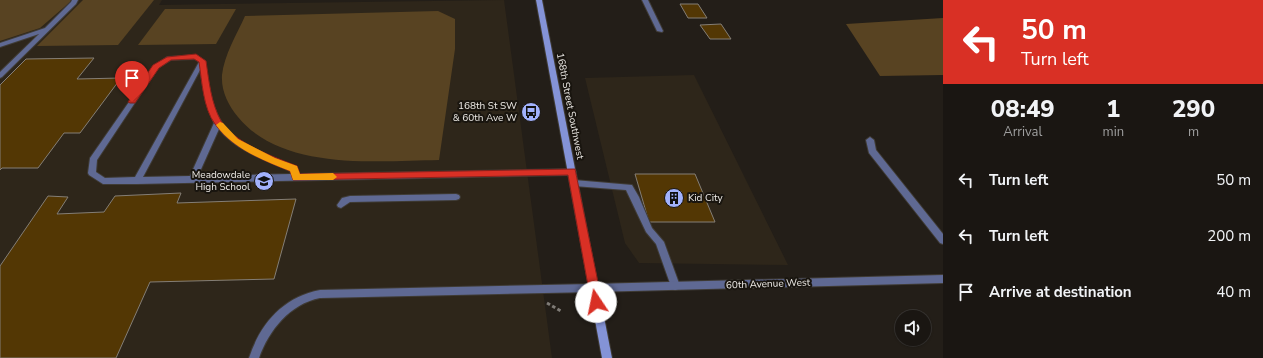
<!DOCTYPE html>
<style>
body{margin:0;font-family:"Nunito Sans",sans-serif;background:#272320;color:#f1f3f6;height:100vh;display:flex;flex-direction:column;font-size:15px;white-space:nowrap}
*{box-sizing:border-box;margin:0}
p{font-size:13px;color:#9f9f9f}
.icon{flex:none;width:22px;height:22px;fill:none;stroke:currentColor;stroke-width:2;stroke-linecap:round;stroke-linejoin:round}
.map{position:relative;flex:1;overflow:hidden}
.side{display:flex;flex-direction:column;background:#1a1612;width:320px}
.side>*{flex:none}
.banner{background:#d93025;color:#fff;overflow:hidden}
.controls{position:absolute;left:895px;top:310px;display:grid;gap:8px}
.controls a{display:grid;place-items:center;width:36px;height:36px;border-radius:50%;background:#1a1612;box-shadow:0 1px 3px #0004,0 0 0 1px #383532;font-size:20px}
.pin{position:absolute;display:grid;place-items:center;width:34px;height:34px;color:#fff;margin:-41px -17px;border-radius:50% 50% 50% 0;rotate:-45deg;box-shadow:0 0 4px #0007}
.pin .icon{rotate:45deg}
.me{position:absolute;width:44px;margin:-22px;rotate:349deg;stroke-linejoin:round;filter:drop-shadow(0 0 3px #0008)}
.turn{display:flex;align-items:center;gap:14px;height:84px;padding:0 12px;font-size:18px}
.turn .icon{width:52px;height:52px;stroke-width:2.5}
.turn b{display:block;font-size:28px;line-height:34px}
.eta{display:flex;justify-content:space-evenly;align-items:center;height:68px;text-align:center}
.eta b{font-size:24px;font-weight:800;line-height:28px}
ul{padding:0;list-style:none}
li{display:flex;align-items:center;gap:12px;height:56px;padding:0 12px}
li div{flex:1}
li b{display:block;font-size:15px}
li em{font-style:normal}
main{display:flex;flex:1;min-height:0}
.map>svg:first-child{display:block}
.built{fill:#2e261a}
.green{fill:#584322}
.building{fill:#533704;stroke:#847e76}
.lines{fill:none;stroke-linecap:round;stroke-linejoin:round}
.lane-casing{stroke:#3f3b35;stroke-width:2}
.street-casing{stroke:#3f3b35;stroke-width:2}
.secondary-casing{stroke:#3f3b35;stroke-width:2}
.path{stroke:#7f7b76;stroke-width:3;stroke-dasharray:3.5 2.5;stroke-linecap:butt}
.lane{fill:#5f6993;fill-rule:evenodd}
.street{fill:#5f6993;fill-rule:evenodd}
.secondary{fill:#8493d7;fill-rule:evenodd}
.route{fill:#d93025;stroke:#8d1f18}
.slow{fill:#f59e0b}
.labels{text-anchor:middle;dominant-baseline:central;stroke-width:4;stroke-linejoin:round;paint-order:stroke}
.poi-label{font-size:10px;fill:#eeebe7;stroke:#19150f;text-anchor:end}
.street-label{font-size:10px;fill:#eeebe7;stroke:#19150f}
</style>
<main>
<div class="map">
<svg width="943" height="358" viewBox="0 0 943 358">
<rect width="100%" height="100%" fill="#231e18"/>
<g class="built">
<path d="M 3,0 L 162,0 L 159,5 L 504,0 L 552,358 L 0,358 L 0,1 Z"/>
<path d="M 694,75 L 788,265 L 639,263 L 625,243 L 585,78 Z"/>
</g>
<g class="green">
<path d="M 0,0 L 71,0 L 70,2 L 40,28 L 0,41 Z"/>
<path d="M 83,0 L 154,0 L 118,45 L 37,46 Z"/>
<path d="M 165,9 L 236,9 L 216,44 L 138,45 Z"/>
<path d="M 438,11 L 455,19 L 455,49 L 439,160 C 377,161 282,171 238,117 C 228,105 221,91 222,75 C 224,55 237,34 245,16 Z"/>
<path d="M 943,18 L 943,75 L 880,76 L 846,24 Z"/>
</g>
<g class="building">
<path d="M 680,4 L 698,4 L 707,18 L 688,18 Z"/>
<path d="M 721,24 L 731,39 L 710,39 L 700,25 Z"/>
<path d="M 94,58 L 77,79 L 121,78 L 80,133 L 64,133 L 38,168 L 2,168 L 0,170 L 0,85 L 26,59 Z"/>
<path d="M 635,174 L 695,174 L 715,222 L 649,222 Z"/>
<path d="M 181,193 L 177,203 L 296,199 L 274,279 L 150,282 L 116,358 L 0,358 L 0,266 L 48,196 L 68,197 L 57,214 L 104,212 L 115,196 Z"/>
</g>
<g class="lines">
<g class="lane-casing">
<g id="lane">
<path d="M 72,0 L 78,0 L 76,4 L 2,77 L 0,78 L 0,72 L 39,34 L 0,47 L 0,43 L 45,28 L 71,2 Z"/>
<path d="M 196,55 L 205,61 C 208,80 210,101 219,118 C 232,144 272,157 297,167 L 299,174 L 572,169 L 576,172 L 572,175 L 137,184 L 103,184 L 89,175 L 88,173 L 90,158 L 154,66 L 167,57 ZM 195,59 L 199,62 L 135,177 L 105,178 L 96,172 L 97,160 L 158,68 L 171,60 ZM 200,70 L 206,102 L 214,123 L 190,176 L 143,177 ZM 219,129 C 237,151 265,160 290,171 L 291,174 L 198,176 Z"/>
<path d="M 870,137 L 874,140 L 876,150 L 943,234 L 943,244 L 940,243 L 869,153 L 866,140 Z"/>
<path d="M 574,180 L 632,185 L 639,197 L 652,228 L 664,242 L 680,286 L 678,289 L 675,290 L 672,289 L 656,244 L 646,232 L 626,190 L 574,186 L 570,183 Z"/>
<path d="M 456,194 L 459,195 L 460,197 L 459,199 L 456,200 L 350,202 L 341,208 L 338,207 L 337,205 L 342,198 L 350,196 Z"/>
<path d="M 593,284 L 596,285 L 598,288 L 596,291 L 593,292 L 320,298 C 290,304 269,330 259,358 L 249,358 C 260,324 283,297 320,290 Z"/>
</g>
</g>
<g class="street-casing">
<g id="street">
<path d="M 642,0 L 648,0 L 663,31 L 662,32 L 657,31 Z"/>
<path d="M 943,275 L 943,283 L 593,292 L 590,291 L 588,288 L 590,285 L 593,284 Z"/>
</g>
</g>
<g class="secondary-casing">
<path id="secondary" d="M 536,0 L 542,0 L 612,358 L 602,358 Z"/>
</g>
<path class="path" d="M 547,303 L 561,311"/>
<use href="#lane" class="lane"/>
<use href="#street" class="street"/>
<use href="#secondary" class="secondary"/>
</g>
<path class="route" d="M 196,54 L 206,61 C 209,81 211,103 221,121 C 234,143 274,157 297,166 L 300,174 L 575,169 L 602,302 L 600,306 L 596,307 L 592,306 L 591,302 L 568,175 L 293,180 L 290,171 C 263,160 232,148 215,124 C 203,108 202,81 199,62 L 194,59 L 171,60 L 159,68 L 135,103 L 130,103 L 128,102 L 153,65 L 167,57 Z"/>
<path class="slow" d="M 220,122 L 223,123 L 238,139 L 275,158 L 297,166 L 300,174 L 333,173 L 337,177 L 333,180 L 293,180 L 290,171 C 263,160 233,149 216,125 Z"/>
<defs>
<g id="bus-disc" transform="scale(1)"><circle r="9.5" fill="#a2b2fd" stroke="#19150f"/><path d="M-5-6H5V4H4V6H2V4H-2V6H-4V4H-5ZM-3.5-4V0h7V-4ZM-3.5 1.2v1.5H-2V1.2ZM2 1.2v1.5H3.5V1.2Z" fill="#111"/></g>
<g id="school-disc" transform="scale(1)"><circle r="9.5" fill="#a2b2fd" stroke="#19150f"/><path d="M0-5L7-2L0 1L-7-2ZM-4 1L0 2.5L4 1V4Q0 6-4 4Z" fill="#111"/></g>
<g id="building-disc" transform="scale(1)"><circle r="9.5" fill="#a2b2fd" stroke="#19150f"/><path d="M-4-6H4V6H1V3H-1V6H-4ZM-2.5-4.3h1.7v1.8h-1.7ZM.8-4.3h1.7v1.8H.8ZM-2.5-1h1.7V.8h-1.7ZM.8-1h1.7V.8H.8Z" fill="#111"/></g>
</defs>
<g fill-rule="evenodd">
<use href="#bus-disc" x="531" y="112"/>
<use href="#school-disc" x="264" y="181"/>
<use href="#building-disc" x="674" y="198"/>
</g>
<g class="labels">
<g class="poi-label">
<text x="517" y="106">168th St SW<tspan x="517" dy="12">&amp; 60th Ave W</tspan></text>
<text x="250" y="175">Meadowdale<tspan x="250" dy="12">High School</tspan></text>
<text x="688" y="198" text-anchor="start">Kid City</text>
</g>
<g class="street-label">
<text transform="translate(570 106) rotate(79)">168th Street Southwest</text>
<text transform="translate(768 284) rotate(-2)">60th Avenue West</text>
</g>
</g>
</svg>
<div class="controls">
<a><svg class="icon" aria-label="sound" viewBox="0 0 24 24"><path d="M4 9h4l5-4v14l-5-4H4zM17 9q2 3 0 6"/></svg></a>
</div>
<div class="pin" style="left:132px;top:102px;background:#d93025"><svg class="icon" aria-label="arrive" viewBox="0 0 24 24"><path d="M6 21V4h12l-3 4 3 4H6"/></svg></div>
<svg class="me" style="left:596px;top:302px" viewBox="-20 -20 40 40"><circle r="19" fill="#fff"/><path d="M0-13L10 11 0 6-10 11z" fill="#d93025"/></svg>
</div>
<section class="side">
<div class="banner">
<div class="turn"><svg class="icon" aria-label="left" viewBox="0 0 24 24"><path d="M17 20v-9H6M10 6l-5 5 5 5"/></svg><div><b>50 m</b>Turn left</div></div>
</div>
<div class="eta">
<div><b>08:49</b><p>Arrival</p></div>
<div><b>1</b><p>min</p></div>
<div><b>290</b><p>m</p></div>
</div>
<ul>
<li><svg class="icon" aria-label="left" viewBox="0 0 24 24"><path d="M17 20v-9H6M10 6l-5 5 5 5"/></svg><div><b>Turn left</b></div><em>50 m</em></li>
<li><svg class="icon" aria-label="left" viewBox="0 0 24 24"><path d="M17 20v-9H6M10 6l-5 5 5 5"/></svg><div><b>Turn left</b></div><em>200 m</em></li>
<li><svg class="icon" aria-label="arrive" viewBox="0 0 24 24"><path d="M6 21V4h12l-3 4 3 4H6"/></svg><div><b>Arrive at destination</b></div><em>40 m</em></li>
</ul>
</section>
</main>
